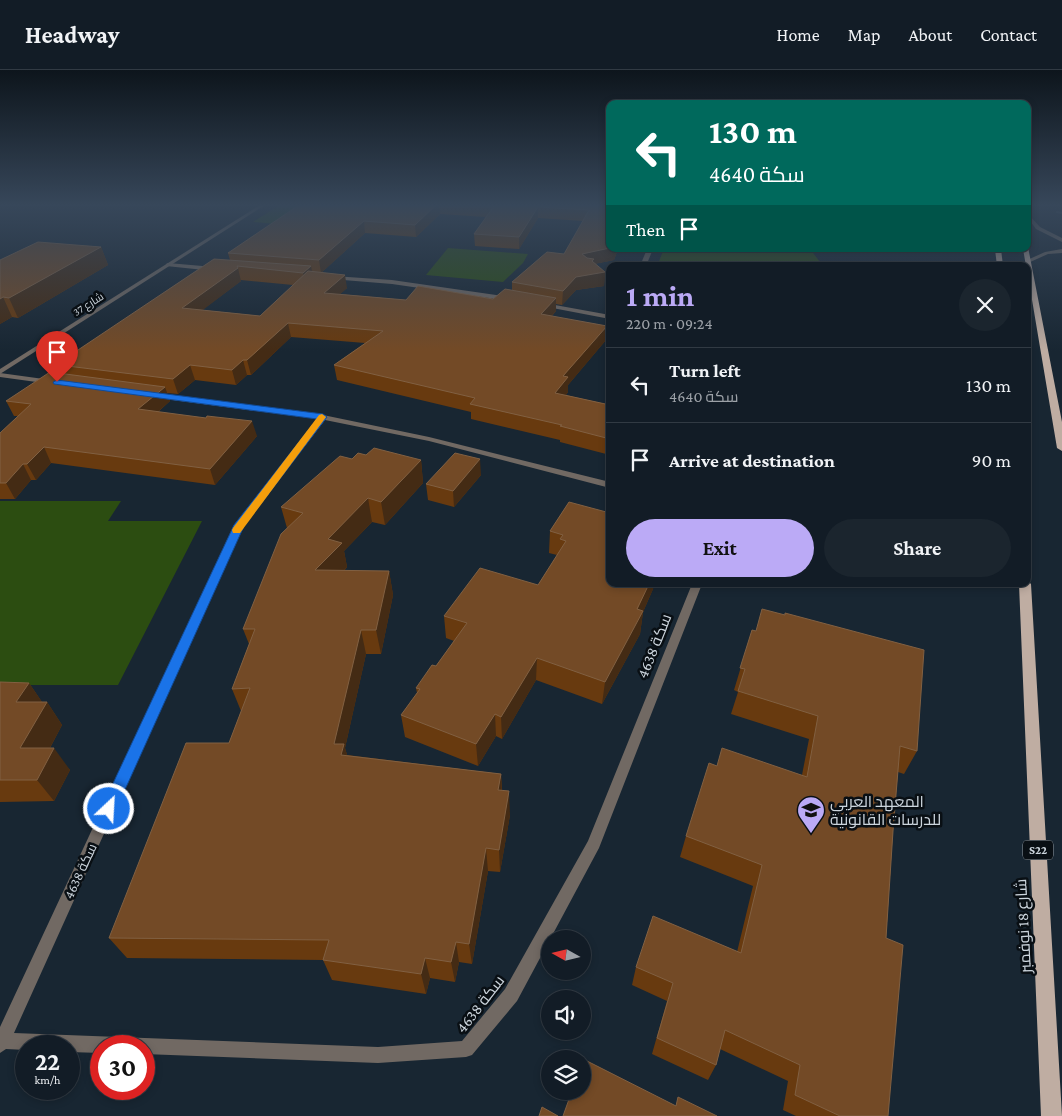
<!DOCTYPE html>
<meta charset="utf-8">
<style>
body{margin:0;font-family:"Crimson Pro",Cairo,serif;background:#1b252e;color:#f1f3f6;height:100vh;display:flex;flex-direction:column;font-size:19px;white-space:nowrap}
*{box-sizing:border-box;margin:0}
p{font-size:16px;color:#9ca1a7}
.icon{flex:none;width:28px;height:28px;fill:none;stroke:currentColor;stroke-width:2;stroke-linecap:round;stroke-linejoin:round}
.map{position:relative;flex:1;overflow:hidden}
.side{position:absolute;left:606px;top:192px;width:425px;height:325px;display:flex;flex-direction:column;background:#121c26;border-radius:10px;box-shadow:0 2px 8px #0003,0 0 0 1px #313a43}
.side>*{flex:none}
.hud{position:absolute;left:606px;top:30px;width:425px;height:152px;border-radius:10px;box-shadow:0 2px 8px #0003,0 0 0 1px #313a43;background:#00695c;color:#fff;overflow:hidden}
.needle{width:32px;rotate:278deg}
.fabs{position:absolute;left:541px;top:860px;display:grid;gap:10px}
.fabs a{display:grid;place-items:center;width:50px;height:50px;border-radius:50%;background:#121c26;box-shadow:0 2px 8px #0003,0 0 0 1px #313a43;font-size:25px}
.speed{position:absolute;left:15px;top:965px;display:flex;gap:10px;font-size:25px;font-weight:700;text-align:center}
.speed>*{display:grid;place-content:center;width:65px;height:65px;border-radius:50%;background:#121c26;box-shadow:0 2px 8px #0003,0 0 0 1px #313a43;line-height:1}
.speed small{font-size:12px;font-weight:400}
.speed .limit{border:8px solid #d22;background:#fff;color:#111}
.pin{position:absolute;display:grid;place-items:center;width:42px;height:42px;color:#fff;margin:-51px -21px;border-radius:50% 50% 50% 0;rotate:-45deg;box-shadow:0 0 5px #0007}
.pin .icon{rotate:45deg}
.me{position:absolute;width:55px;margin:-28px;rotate:25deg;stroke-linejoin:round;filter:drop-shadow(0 0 4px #0008)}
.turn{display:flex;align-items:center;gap:18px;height:105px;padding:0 20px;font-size:22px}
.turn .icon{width:65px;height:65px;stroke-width:2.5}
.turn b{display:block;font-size:35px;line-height:42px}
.then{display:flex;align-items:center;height:48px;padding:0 20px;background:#0003;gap:10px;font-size:19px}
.round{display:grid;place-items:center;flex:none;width:52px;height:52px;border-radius:26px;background:#1b252e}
.overview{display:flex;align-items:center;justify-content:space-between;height:85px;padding:0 20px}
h1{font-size:30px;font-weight:700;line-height:38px;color:#bbaaf6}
.action{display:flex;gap:10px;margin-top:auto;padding:10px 20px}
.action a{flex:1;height:58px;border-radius:30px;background:#bbaaf6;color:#111;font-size:20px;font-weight:700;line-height:58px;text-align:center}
.action a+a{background:#1b252e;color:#f1f3f6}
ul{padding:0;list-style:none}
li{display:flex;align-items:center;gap:15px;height:75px;padding:0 20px;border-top:1px solid #313a43}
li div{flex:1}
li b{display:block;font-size:19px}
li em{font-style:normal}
header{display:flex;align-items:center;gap:30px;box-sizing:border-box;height:70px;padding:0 25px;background:#121c26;border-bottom:1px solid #313a43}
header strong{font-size:24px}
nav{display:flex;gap:28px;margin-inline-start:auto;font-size:18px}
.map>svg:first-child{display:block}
.green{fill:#2c4d11}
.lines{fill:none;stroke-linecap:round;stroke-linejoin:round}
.stream{fill:#3e4f67;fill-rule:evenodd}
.minor{fill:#716963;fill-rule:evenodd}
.tertiary{fill:#716963;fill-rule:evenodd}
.primary{fill:#bfada2;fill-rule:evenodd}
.wall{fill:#683a0f;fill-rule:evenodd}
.shaded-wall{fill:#442b14}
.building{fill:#734a26;stroke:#816042}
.route{fill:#1a73e8;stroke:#114b97}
.slow{fill:#f59e0b}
.labels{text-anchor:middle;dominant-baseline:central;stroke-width:5;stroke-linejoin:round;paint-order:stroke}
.far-street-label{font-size:11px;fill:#ccd5dd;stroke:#090f14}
.shield{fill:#090f14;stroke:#929aa1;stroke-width:1}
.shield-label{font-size:12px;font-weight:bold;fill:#ccd5dd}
.street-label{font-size:14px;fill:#ccd5dd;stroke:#090f14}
.near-street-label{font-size:16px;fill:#ccd5dd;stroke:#090f14}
.near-poi-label{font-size:16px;fill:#ccd5dd;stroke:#090f14;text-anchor:start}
</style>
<header>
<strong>Headway</strong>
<nav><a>Home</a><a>Map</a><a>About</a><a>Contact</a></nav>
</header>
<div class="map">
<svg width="1062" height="1046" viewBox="0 0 1062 1046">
<rect width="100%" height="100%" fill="#182632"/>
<g class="green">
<path d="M 280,135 L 365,142 L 341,160 L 253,152 Z"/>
<path d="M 448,178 L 528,184 L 523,193 L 503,212 L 426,205 Z"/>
<path d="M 664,179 L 810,179 L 823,196 L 657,196 Z"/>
<path d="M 0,431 L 121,431 L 108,451 L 202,451 L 118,615 L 0,615 Z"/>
</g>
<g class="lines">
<path class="stream" d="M 1056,141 L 1062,142 L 1062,144 L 1056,143 Z"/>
<g class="minor">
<path d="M 1028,144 L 1040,157 L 1062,168 L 1062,172 L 1036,159 L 1028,148 Z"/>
<path d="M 647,179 L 653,179 L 646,196 L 640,196 Z"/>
<path d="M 1062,179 L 1062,183 L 1048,184 L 1028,193 L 1025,191 L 1045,182 Z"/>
<path d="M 168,193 L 214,197 L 217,199 L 214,201 L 166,196 L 166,194 Z"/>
<path d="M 333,206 L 392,210 L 510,227 L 513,229 L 510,231 L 392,214 L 331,209 L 331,207 Z"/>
<path d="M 544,233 L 610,245 L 610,249 L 542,236 L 541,235 Z"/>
<path d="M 0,303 L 51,310 L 55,312 L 51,314 L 0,307 Z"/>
<path d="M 154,324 L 323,345 L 429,367 L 610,412 L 610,418 L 429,371 L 325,350 L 243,456 L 14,963 L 378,977 L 462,971 L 505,919 L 588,771 L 692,514 L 702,514 L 599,778 L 517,931 L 472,985 L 466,987 L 378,993 L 144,984 L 144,976 L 101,976 L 101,983 L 69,982 L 69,976 L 26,976 L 26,980 L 6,979 L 0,983 L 0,957 L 234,455 L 318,349 L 157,328 L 154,328 Z"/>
</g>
<path class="tertiary" d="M 260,135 L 265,135 L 0,304 L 0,299 Z"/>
<g class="primary">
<path d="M 1028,177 L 1062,352 L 1062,381 L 1057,378 L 1028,206 L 1028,196 L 1026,196 L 1023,179 Z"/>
<path d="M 995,179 L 1001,179 L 1003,196 L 997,196 Z"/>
<path d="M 1028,511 L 1031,514 L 1062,1046 L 1041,1046 L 1019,514 L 1028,514 Z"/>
</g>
</g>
<g class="wall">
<path d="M 299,135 L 610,135 L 610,179 L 618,179 L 614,190 L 594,194 L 605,202 L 604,216 L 576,220 L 562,235 L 556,234 L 556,241 L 552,246 L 606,270 L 568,315 L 568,322 L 566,325 L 610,335 L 610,385 L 560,372 L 560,370 L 471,349 L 471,342 L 337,310 L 334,295 L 365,273 L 291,267 L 251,305 L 247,305 L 236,315 L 195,310 L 178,324 L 167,323 L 170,331 L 158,342 L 257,366 L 215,415 L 51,393 L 36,410 L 31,410 L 15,429 L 0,429 L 0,363 L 18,346 L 14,346 L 6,331 L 63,304 L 59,295 L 69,288 L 69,286 L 230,190 L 228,183 ZM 440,144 L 486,147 L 474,164 L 475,176 L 519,179 L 538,148 L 583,151 L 564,184 L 512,212 L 512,220 L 493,229 L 406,230 L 340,224 L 347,218 L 322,202 L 365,163 L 416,167 ZM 241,210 L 293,215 L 260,246 L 202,240 L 241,211 Z"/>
<path d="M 101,177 L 108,195 L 18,248 L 12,247 L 0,254 L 0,190 Z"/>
<path d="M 366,385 L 421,390 L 423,413 L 385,455 L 372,452 L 344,481 L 347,497 L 344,501 L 389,501 L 393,525 L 381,584 L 366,584 L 345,678 L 347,685 L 501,704 L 502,720 L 510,745 L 500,802 L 488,801 L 472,894 L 459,892 L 455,912 L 430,908 L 426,924 L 332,910 L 323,890 L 127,888 L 109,868 L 229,673 L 241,641 L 232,619 L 249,574 L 243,559 L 287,458 L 281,437 L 352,389 Z"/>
<path d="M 481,405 L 454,437 L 428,430 L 426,414 Z"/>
<path d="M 569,432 L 610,514 L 654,514 L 653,519 L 643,542 L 640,564 L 602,634 L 536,610 L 502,669 L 496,666 L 478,696 L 405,667 L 401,645 L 417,623 L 416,618 L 436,596 L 454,571 L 446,568 L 444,546 L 538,515 L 557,485 L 549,483 L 550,461 Z"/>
<path d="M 752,560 L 917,681 L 904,704 L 898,702 L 893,761 L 886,868 L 888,1046 L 796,1046 L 783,1040 L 788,1011 L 720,979 L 716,995 L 708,1010 L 652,984 L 667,931 L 632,915 L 636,897 L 737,882 L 753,816 L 680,787 L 686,766 L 717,696 L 802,705 L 809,669 L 731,644 L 738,622 L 734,620 Z"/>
<path d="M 0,612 L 29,613 L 42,632 L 47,632 L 62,655 L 50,678 L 70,700 L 54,731 L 0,732 Z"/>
</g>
<g class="shaded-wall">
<path d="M 436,135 L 439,135 L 440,144 L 416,167 L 415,155 Z"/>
<path d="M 538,137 L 538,148 L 519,179 L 519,167 Z"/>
<path d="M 364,151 L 365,163 L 321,203 L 319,190 Z"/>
<path d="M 101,177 L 108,195 L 18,248 L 9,228 Z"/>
<path d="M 610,178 L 610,179 L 618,179 L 614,190 L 594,194 L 582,184 Z"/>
<path d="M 311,196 L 314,210 L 306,217 L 303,203 Z"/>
<path d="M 238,198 L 241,211 L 187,252 L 182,238 Z"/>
<path d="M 605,202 L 604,216 L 576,220 L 562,235 L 563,221 L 576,207 Z"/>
<path d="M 345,205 L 347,218 L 326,237 L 324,223 Z"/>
<path d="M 3,227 L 12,247 L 0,254 L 0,229 Z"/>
<path d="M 556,228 L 556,241 L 540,258 L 541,244 Z"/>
<path d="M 288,253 L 291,267 L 251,305 L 247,290 Z"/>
<path d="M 607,256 L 606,270 L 568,315 L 568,322 L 555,339 L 555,323 L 563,306 Z"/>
<path d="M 243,290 L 247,305 L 236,315 L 232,300 Z"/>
<path d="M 190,295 L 195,310 L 178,324 L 173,309 Z"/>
<path d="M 165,317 L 170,331 L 144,354 L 138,339 Z"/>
<path d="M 252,351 L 257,366 L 215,415 L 210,399 Z"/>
<path d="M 44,377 L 51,393 L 36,410 L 27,394 Z"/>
<path d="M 480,389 L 481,405 L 454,437 L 453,421 Z"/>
<path d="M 421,390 L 423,413 L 385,455 L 381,432 Z"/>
<path d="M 23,394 L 31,410 L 15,429 L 6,413 Z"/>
<path d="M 368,428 L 372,452 L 344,481 L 347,497 L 321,525 L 315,500 L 328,469 Z"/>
<path d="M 389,501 L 393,525 L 381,584 L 376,560 Z"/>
<path d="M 649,514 L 654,514 L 653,519 L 643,542 L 640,564 L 602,634 L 605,612 Z"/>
<path d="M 361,560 L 366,584 L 345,678 L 351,698 L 334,674 Z"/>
<path d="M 537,588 L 536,610 L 502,669 L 501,647 Z"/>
<path d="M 29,613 L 44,635 L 16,632 Z"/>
<path d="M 47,632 L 62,655 L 38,700 L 20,678 Z"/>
<path d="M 495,644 L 496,666 L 478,696 L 476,674 Z"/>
<path d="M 54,678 L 70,700 L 54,731 L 37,710 Z"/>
<path d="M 501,704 L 502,727 L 498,720 Z"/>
<path d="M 509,721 L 510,745 L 500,802 L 499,780 Z"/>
<path d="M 486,778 L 488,801 L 472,894 L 469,874 Z"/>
<path d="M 456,872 L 459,892 L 455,912 L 451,892 Z"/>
<path d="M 425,888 L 430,908 L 426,924 L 421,904 Z"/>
</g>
<g class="building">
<path d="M 299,135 L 436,135 L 415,155 L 364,151 L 319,190 L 228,183 Z"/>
<path d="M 479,135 L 610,135 L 610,178 L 582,184 L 587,188 L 594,189 L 592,191 L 605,202 L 576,207 L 563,221 L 512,212 L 547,182 L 564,184 L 589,140 L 538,137 L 519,167 L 474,164 L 494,136 Z"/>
<path d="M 38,172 L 101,177 L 9,228 L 3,227 L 0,229 L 0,190 Z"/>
<path d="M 214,189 L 311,196 L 303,203 L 237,196 L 238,198 L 182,238 L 260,246 L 308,201 L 345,205 L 324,223 L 406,230 L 418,216 L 493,229 L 505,219 L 556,228 L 541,244 L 607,256 L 563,306 L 568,307 L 555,323 L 610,335 L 610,369 L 560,356 L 562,355 L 470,334 L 475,328 L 334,295 L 383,261 L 288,253 L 247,290 L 243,290 L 232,300 L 190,295 L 173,309 L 59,295 L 71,287 L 69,286 Z"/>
<path d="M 677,195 L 700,196 L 676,196 Z"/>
<path d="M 50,302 L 165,317 L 138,339 L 206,348 L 207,346 L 252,351 L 210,399 L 44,377 L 27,394 L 23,394 L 6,413 L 0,413 L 0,363 L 31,334 L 6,331 Z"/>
<path d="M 374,378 L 421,390 L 381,432 L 368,428 L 328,469 L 342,473 L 315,500 L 389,501 L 376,560 L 361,560 L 334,674 L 344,674 L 341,685 L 501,704 L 498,720 L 509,721 L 499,780 L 486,778 L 469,874 L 456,872 L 451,892 L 425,888 L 421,904 L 323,890 L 329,870 L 109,868 L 186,673 L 229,673 L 250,618 L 232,619 L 255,559 L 243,559 L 281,464 L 303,443 L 281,437 L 340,386 L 352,389 L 358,383 L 366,385 Z"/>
<path d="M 455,383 L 480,389 L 453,421 L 426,414 Z"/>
<path d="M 569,432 L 610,443 L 610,514 L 649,514 L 637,539 L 643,541 L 605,612 L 537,588 L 501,647 L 495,644 L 476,674 L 401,645 L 420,619 L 416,618 L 432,595 L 436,596 L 467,553 L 444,546 L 480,498 L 538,515 L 566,471 L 560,469 L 563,465 L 550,461 Z"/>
<path d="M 762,539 L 785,545 L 785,543 L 924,580 L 917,681 L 900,676 L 893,761 L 886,868 L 903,875 L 888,1046 L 840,1046 L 795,1025 L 800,995 L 725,960 L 716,995 L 657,968 L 673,913 L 636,897 L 653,846 L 741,883 L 762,795 L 686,766 L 709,693 L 717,696 L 722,678 L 807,707 L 818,646 L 738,621 L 745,599 L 740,598 L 752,560 L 756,561 Z"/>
<path d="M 0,612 L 29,613 L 16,632 L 47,632 L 20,678 L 54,678 L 37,710 L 0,710 Z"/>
<path d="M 583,989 L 676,1036 L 678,1027 L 717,1046 L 563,1046 L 572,1021 L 582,1021 L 582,991 Z"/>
<path d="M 542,1037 L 558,1046 L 539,1046 Z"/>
</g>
<linearGradient id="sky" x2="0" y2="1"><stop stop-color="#0d151c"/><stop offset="0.48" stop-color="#37475a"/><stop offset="1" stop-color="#37475a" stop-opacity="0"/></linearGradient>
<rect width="1062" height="281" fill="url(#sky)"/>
<path class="route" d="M 57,310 L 323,344 L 327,347 L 244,456 L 114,744 L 109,746 L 103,744 L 101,739 L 234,455 L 317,349 L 54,314 L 53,312 Z"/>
<path class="slow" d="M 322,344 L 326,347 L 240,463 L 233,463 L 232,460 L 233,458 L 319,345 Z"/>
<defs>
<g id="school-pin" transform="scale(1.4375)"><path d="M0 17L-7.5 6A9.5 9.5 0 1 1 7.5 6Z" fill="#bbaaf6" stroke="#090f14"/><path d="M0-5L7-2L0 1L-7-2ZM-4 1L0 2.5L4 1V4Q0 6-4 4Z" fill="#111"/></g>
</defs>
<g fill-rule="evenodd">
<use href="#school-pin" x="811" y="740"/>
</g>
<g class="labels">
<g class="far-street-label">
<text transform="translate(88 234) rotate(-32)">شارع 37</text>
</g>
<rect class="shield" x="1023" y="770.5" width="30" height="19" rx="4"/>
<g class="shield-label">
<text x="1038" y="780">S22</text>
</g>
<g class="street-label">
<text transform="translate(80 801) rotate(-65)">سكة 4638</text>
</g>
<g class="near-street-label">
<text transform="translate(654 576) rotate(-68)">سكة 4638</text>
<text transform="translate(1023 856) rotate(-93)">شارع 18 نوفمبر</text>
<text transform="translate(480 934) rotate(-52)">سكة 4638</text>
</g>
<g class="near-poi-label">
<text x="830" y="731">المعهد العربي<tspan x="830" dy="18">للدرسات القانونية</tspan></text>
</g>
</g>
</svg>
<div class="fabs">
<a><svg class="needle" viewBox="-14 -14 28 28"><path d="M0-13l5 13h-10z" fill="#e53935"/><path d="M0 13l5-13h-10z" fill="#9ca1a7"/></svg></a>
<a><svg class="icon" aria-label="sound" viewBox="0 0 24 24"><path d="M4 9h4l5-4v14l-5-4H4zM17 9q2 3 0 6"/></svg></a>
<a><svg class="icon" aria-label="layers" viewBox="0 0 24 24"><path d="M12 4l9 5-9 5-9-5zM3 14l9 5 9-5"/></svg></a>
</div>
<div class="speed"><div>22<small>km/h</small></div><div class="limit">30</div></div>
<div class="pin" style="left:57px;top:312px;background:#d93025"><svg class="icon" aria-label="arrive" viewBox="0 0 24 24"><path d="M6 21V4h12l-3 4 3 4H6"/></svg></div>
<svg class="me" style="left:109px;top:739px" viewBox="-20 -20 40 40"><circle r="17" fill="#1a73e8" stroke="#fff" stroke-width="3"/><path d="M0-11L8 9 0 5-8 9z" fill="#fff"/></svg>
<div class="hud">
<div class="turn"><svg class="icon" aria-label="left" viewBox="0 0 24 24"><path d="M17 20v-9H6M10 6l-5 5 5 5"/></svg><div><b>130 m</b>سكة 4640</div></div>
<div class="then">Then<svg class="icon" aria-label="arrive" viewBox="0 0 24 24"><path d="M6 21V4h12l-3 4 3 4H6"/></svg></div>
</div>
<section class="side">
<div class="overview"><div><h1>1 min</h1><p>220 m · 09:24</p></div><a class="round"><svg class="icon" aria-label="close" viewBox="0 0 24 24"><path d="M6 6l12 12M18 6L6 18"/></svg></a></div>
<ul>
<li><svg class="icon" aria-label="left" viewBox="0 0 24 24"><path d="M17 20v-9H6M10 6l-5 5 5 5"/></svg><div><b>Turn left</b><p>سكة 4640</p></div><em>130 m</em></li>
<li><svg class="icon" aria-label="arrive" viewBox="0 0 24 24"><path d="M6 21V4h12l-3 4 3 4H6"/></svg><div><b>Arrive at destination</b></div><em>90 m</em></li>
</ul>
<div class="action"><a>Exit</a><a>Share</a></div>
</section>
</div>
